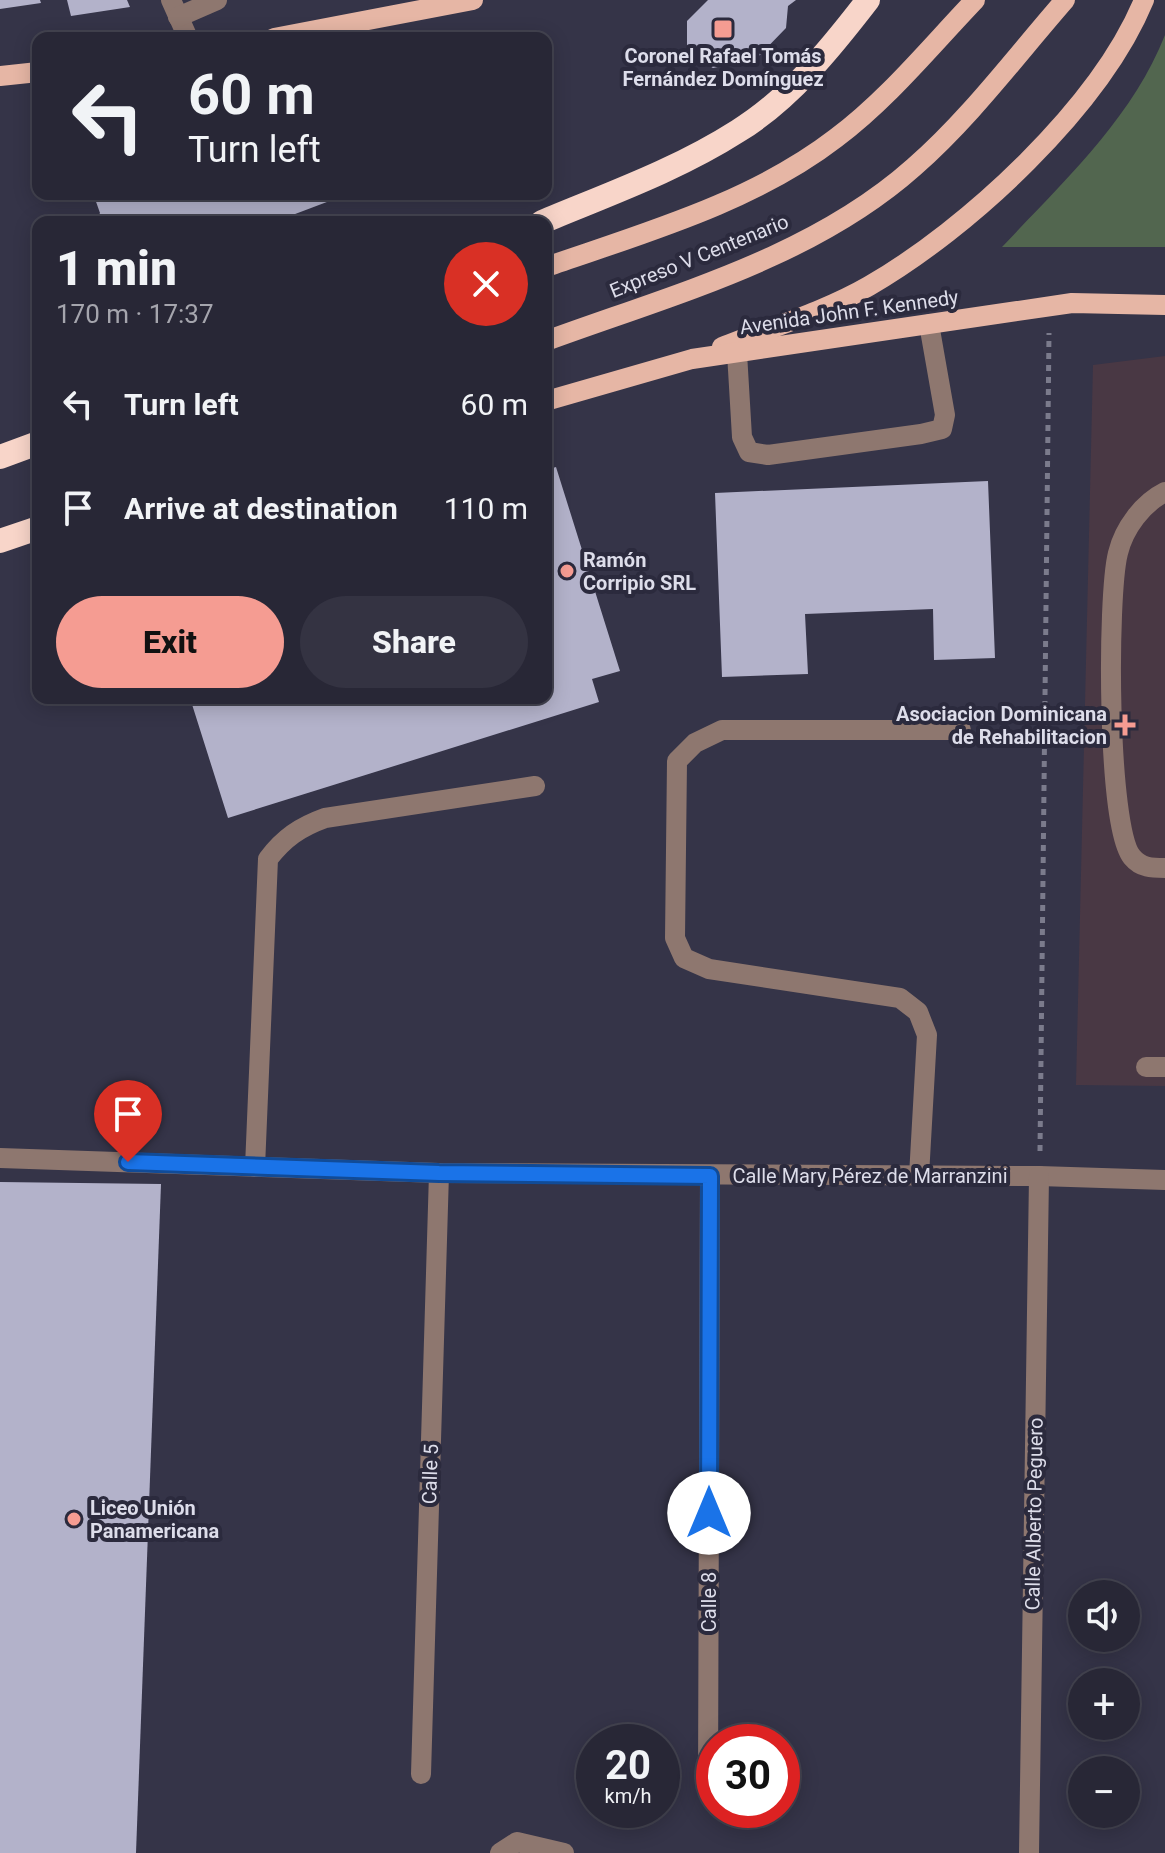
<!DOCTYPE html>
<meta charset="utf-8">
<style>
body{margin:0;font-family:Roboto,sans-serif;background:#343342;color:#f1f3f6;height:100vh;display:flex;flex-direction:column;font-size:30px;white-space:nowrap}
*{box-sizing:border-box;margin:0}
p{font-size:26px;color:#a5a5ad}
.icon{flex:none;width:44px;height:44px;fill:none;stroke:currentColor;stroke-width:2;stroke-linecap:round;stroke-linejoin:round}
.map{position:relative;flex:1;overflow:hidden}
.panel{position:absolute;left:32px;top:216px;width:520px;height:488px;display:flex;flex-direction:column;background:#282736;border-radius:16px;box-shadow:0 4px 20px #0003,0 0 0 2px #444451}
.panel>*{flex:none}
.banner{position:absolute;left:32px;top:32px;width:520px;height:168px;border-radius:16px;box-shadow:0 4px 20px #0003,0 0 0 2px #444451;background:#282736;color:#f1f3f6;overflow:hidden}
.fabs{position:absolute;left:1068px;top:1580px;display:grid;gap:16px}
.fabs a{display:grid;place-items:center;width:72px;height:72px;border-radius:50%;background:#282736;box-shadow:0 4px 20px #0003,0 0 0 2px #444451;font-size:40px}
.speed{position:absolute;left:576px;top:1724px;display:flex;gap:16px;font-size:40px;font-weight:700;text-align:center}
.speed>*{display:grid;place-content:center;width:104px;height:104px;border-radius:50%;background:#282736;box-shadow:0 4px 20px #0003,0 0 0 2px #444451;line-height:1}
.speed small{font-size:20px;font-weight:400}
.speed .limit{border:12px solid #d22;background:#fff;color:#111}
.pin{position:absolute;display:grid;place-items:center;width:68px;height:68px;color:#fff;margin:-82px -34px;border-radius:50% 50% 50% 0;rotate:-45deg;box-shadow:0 0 8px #0007}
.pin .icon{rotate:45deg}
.me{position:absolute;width:88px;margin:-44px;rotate:0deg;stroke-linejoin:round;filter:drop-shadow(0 0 6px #0008)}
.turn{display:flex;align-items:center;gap:28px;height:168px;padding:0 24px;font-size:36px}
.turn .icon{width:104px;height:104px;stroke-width:2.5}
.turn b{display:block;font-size:56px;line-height:68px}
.round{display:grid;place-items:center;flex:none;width:84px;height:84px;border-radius:42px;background:#343342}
.head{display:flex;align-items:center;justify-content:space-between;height:136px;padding:0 24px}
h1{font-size:48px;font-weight:800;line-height:60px}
.button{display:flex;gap:16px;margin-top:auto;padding:16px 24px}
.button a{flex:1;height:92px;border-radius:48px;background:#f59c92;color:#111;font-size:32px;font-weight:800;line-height:92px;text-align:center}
.button a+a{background:#343342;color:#f1f3f6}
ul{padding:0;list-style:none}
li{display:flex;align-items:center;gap:24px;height:104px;padding:0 24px}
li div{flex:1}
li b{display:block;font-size:30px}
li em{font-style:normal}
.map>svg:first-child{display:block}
.medical{fill:#493844}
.green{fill:#52664f}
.building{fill:#b3b2ca}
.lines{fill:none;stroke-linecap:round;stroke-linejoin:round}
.path{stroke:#7b7b8c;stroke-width:5;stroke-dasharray:6 6;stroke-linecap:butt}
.minor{stroke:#8e776f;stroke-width:20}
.major{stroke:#e6b6a5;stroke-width:20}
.highway{stroke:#f8d5c9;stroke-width:24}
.route-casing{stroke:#114b97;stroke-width:20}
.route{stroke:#1a73e8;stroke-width:14}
.poi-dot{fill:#f59c92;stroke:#2b2a3d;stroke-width:3}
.labels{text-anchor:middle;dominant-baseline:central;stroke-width:8;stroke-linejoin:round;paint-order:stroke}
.poi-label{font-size:20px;font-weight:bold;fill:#ddddea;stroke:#2b2a3d;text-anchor:start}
.street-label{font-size:20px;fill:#ddddea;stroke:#2b2a3d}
</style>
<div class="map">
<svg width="1165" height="1853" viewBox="0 0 1165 1853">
<rect width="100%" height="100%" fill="#353448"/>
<path class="medical" d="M 1165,356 L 1165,1086 L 1076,1085 L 1093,365 Z"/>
<path class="green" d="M 1165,35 L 1165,247 L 1002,247 C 1062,183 1132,119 1165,35 Z"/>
<g class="building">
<path d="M 0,0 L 40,0 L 41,3 L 0,9 Z"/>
<path d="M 67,0 L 127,0 L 130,7 L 71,16 Z"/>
<path d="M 708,0 L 796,0 L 788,6 L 786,28 L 756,59 L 713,68 L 687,53 L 687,21 Z"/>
<path d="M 99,194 L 348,194 L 274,222 L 95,222 L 100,213 L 94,196 Z"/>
<path d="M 556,467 L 620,671 L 592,679 L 599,702 L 228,818 L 190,698 L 546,698 L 546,470 Z"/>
<path d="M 988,481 L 995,658 L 934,660 L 933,609 L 805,614 L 808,674 L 722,677 L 715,493 Z"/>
<path d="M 0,1182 L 161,1184 L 136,1853 L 0,1853 Z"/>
</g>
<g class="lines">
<path class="path" d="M 1040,1151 L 1049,333"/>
<g class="minor">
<path d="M 171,0 L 188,38"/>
<path d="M 178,17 L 217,0"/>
<path d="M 737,353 L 742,437 L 749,452 L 768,455 L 921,434 L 942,429 L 945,415 L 929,324"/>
<path d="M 1165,492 C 1143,503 1124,528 1118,553 C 1107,596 1107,827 1132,857 C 1141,868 1152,868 1165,868"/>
<path d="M 1146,1067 L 1165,1067"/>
<path d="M 0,1158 L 439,1173 L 1039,1176 L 1165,1180"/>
<path d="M 255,1167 L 268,859 C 284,838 300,827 325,818 L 535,786"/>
<path d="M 919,1176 L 927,1035 L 918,1012 L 900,998 L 709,969 L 684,958 L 675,938 L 677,761 L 695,743 L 722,730 L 961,730"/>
<path d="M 421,1774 L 439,1173"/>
<path d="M 708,1788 L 710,1176"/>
<path d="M 500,1853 L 517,1842 L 564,1853"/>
<path d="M 1029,1853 L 1039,1176"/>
</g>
<g class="major">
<path d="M 274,38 L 473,0"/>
<path d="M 0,76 L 38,72"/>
<path d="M 546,267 C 644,233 753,202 836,138 C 888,99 930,47 975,0"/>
<path d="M 546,341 C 671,295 812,258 914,167 C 970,118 1016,56 1065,0"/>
<path d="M 722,347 C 770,328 824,312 869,286 C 968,229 1100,107 1144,0"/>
<path d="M 546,401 L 692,359 L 1072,303 L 1165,305"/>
</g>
<g class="highway">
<path d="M 542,222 C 609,194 677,170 738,131 C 790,99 831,48 868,0"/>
<path d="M 0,457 L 38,443"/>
<path d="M 0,541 L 38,528"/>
</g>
</g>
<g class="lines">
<g class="route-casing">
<path id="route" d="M 128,1162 L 439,1173 L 710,1176 L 709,1513"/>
</g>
<use href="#route" class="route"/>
</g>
<g class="poi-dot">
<rect x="713" y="19" width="20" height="20" rx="4"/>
<circle cx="567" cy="571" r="8"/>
<path d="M1121 713h8v8h8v8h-8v8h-8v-8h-8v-8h8z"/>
<circle cx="74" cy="1519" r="8"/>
</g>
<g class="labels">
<g class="poi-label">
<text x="723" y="56" text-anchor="middle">Coronel Rafael Tomás<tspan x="723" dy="23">Fernández Domínguez</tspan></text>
<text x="583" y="560">Ramón<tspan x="583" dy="23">Corripio SRL</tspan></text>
<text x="1107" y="714" text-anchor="end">Asociacion Dominicana<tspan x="1107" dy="23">de Rehabilitacion</tspan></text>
<text x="90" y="1508">Liceo Unión<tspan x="90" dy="23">Panamericana</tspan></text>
</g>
<g class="street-label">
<text transform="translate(699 256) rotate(-22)">Expreso V Centenario</text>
<text transform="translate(849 312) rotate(-8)">Avenida John F. Kennedy</text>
<text x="870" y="1176">Calle Mary Pérez de Marranzini</text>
<text transform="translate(430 1474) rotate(-88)">Calle 5</text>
<text transform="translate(1034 1514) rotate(-89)">Calle Alberto Peguero</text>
<text transform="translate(709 1602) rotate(-90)">Calle 8</text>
</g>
</g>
</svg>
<div class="fabs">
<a><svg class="icon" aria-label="sound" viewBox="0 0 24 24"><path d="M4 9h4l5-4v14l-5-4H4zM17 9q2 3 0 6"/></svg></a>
<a>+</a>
<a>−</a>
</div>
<div class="speed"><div>20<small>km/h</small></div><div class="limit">30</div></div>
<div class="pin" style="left:128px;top:1162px;background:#d93025"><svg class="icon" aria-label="arrive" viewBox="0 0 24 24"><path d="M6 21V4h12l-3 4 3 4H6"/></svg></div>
<svg class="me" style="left:709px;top:1513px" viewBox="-20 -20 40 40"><circle r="19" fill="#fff"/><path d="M0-13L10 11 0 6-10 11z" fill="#1a73e8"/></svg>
<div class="banner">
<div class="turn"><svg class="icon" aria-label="left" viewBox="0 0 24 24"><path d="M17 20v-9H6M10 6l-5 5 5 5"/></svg><div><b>60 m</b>Turn left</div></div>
</div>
<section class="panel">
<div class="head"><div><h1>1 min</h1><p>170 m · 17:37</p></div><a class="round" style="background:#d93025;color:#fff"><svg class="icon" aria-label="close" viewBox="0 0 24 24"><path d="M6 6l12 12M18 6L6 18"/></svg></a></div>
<ul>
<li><svg class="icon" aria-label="left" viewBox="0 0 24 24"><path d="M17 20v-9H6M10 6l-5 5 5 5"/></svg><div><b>Turn left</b></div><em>60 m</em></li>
<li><svg class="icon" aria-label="arrive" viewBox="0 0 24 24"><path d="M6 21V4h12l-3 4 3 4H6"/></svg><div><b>Arrive at destination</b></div><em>110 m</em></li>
</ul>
<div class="button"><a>Exit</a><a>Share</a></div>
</section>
</div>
